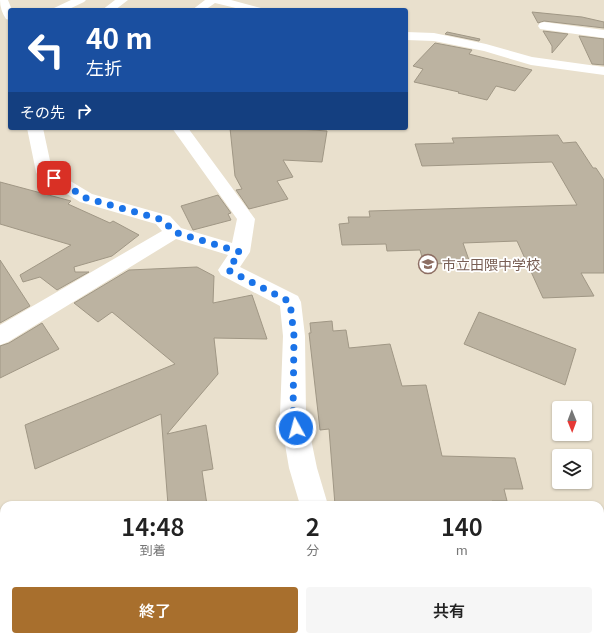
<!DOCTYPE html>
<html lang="ja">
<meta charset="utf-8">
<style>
body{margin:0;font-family:Georgia,"Noto Sans JP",serif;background:#f6f6f6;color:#222;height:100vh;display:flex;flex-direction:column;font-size:15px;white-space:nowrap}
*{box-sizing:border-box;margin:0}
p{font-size:13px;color:#767676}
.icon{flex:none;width:22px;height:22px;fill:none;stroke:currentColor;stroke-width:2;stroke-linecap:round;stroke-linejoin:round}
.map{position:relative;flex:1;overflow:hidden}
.sheet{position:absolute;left:0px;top:501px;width:604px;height:140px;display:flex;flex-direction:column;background:#fff;border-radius:12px 12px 0 0;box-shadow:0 1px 3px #0004}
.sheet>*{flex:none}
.guide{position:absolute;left:8px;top:8px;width:400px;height:122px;border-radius:4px;box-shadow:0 1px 3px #0004;background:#1a4fa0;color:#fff;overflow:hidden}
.needle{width:26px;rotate:179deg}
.tools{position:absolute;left:552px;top:401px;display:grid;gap:8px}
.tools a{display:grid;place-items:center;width:40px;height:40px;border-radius:4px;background:#fff;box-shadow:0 1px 3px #0004;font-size:20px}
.pin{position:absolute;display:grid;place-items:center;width:34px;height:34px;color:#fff;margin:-17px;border-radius:8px;box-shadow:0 2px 6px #0006}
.me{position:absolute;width:44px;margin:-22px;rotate:353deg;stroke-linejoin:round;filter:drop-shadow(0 0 3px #0008)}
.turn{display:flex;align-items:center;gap:14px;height:84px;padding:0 12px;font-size:18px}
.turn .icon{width:52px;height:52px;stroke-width:2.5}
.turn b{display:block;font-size:28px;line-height:34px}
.then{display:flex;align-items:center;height:38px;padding:0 12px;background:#0003;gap:8px;font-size:15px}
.eta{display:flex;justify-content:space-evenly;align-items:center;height:68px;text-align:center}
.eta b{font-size:24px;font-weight:600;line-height:28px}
.primary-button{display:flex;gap:8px;margin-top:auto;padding:8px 12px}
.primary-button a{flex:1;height:46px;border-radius:4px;background:#a86f2d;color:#fff;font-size:16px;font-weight:600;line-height:46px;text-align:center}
.primary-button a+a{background:#f6f6f6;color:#222}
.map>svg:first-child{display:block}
.building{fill:#bcb3a1;stroke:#a09785}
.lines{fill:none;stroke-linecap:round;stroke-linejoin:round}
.street{fill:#fff;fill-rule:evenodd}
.route{stroke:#1a73e8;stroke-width:7;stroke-dasharray:0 12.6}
.labels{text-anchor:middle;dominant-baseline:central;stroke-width:3.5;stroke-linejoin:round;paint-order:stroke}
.education-label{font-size:14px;fill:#785e54;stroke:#fff;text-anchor:start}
</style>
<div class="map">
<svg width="604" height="641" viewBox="0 0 604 641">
<rect width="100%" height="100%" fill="#e9e0cd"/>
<g class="building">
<path d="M 532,12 L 582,17 L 604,22 L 604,28 L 544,21 L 538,23 Z"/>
<path d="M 543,31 L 568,34 L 552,53 L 552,46 Z"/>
<path d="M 447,32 L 480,39 L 479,41 L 445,34 Z"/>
<path d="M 579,36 L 604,39 L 604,65 L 592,64 Z"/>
<path d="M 435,43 L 472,50 L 469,54 L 532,70 L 515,91 L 496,86 L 487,100 L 458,93 L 459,92 L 414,82 L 423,69 L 413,66 Z"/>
<path d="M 230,128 L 285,128 L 327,131 L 322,162 L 283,160 L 293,177 L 277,181 L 288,199 L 249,209 L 236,190 L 242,189 L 235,176 Z"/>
<path d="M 558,135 L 563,143 L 576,142 L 593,168 L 596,168 L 604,180 L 604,273 L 581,273 L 594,296 L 543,298 L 517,241 L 463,243 L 470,263 L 424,264 L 420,250 L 387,251 L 386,244 L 342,245 L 339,224 L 349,223 L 348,217 L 370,217 L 369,211 L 577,205 L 552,162 L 422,166 L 415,144 L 454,143 L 452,138 Z"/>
<path d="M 0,182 L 71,201 L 68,204 L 110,223 L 113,221 L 139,235 L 112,256 L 74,267 L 75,272 L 89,272 L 57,290 L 40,277 L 23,282 L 20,275 L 71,245 L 0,224 Z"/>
<path d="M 218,195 L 231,213 L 228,214 L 231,220 L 193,230 L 181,206 Z"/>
<path d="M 0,260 L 30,306 L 0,323 Z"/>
<path d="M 197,267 L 214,276 L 213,303 L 252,295 L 267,339 L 214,338 L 218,374 L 167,434 L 206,425 L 213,469 L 202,471 L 207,505 L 168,505 L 161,414 L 35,469 L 25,425 L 175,364 L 112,312 L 98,322 L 74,303 L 129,270 Z"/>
<path d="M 479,312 L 576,349 L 565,385 L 464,344 Z"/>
<path d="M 332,321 L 333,331 L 346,330 L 349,348 L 390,344 L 402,386 L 426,385 L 442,456 L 515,458 L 523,489 L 504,489 L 507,501 L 492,501 L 493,505 L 452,505 L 451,502 L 386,505 L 335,505 L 329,429 L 320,430 L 309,333 L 311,333 L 310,323 Z"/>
<path d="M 42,323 L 59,349 L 0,378 L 0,346 L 9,343 Z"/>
</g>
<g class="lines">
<g class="street">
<path d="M 0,0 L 8,0 L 12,10 L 10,10 L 10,20 L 6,19 C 2,13 0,7 0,0 Z"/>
<path d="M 71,0 L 86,0 L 84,2 L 67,10 L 52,10 L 54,8 Z"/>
<path d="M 115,0 L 128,0 L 115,10 L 102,10 Z"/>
<path d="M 205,0 L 231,0 L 261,8 L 263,10 L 244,10 L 215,3 L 205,10 L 192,10 Z"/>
<path d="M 544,22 L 604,30 L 604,38 L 540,29 L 538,26 L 540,23 Z"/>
<path d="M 406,32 L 434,33 L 486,44 L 532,57 L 604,67 L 604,75 L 531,65 L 484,51 L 434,41 L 406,40 Z"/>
<path d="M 27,128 L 43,128 L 52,170 L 92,194 L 170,216 L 181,228 L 232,243 L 237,219 L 172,128 L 188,128 L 255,219 L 250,252 L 240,267 L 298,296 L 301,302 L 305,336 L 306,415 L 317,468 L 328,505 L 300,505 L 289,468 L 280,415 L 283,336 L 280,306 L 221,275 L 218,270 L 228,255 L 176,239 L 8,342 L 0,345 L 0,325 L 162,231 L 156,224 L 80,202 L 38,176 L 36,172 Z"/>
<path d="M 375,637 L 409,637 L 410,641 L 376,641 Z"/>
</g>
</g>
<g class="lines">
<path class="route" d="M 54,178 L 86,198 L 163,220 L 174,232 L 240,252 L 228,270 L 290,302 L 294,336 L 293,415 L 296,428"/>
</g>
<defs>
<g id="school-ring" transform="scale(1)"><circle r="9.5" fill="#fff" stroke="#8d6e63" stroke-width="1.5"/><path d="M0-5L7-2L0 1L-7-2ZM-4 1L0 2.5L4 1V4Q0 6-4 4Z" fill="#8d6e63"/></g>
</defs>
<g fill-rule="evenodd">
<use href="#school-ring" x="428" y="264"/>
</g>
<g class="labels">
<g class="education-label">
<text x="442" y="264">市立田隈中学校</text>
</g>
</g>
</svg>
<div class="tools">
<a><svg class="needle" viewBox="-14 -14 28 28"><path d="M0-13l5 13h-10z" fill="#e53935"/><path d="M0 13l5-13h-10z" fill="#767676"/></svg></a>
<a><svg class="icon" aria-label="layers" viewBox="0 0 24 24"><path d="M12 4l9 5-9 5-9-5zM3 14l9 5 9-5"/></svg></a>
</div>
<div class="pin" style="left:54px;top:178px;background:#d93025"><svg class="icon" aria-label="arrive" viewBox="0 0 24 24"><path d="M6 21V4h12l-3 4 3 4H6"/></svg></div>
<svg class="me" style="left:296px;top:428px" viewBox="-20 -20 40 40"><circle r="17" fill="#1a73e8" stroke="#fff" stroke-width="3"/><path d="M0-11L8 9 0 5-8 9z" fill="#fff"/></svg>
<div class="guide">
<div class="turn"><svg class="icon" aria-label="left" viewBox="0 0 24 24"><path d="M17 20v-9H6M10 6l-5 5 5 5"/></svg><div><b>40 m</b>左折</div></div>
<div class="then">その先<svg class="icon" aria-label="right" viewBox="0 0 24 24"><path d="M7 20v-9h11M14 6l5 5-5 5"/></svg></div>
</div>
<section class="sheet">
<div class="eta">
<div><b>14:48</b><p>到着</p></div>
<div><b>2</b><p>分</p></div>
<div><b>140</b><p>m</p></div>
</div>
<div class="primary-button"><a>終了</a><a>共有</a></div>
</section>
</div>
